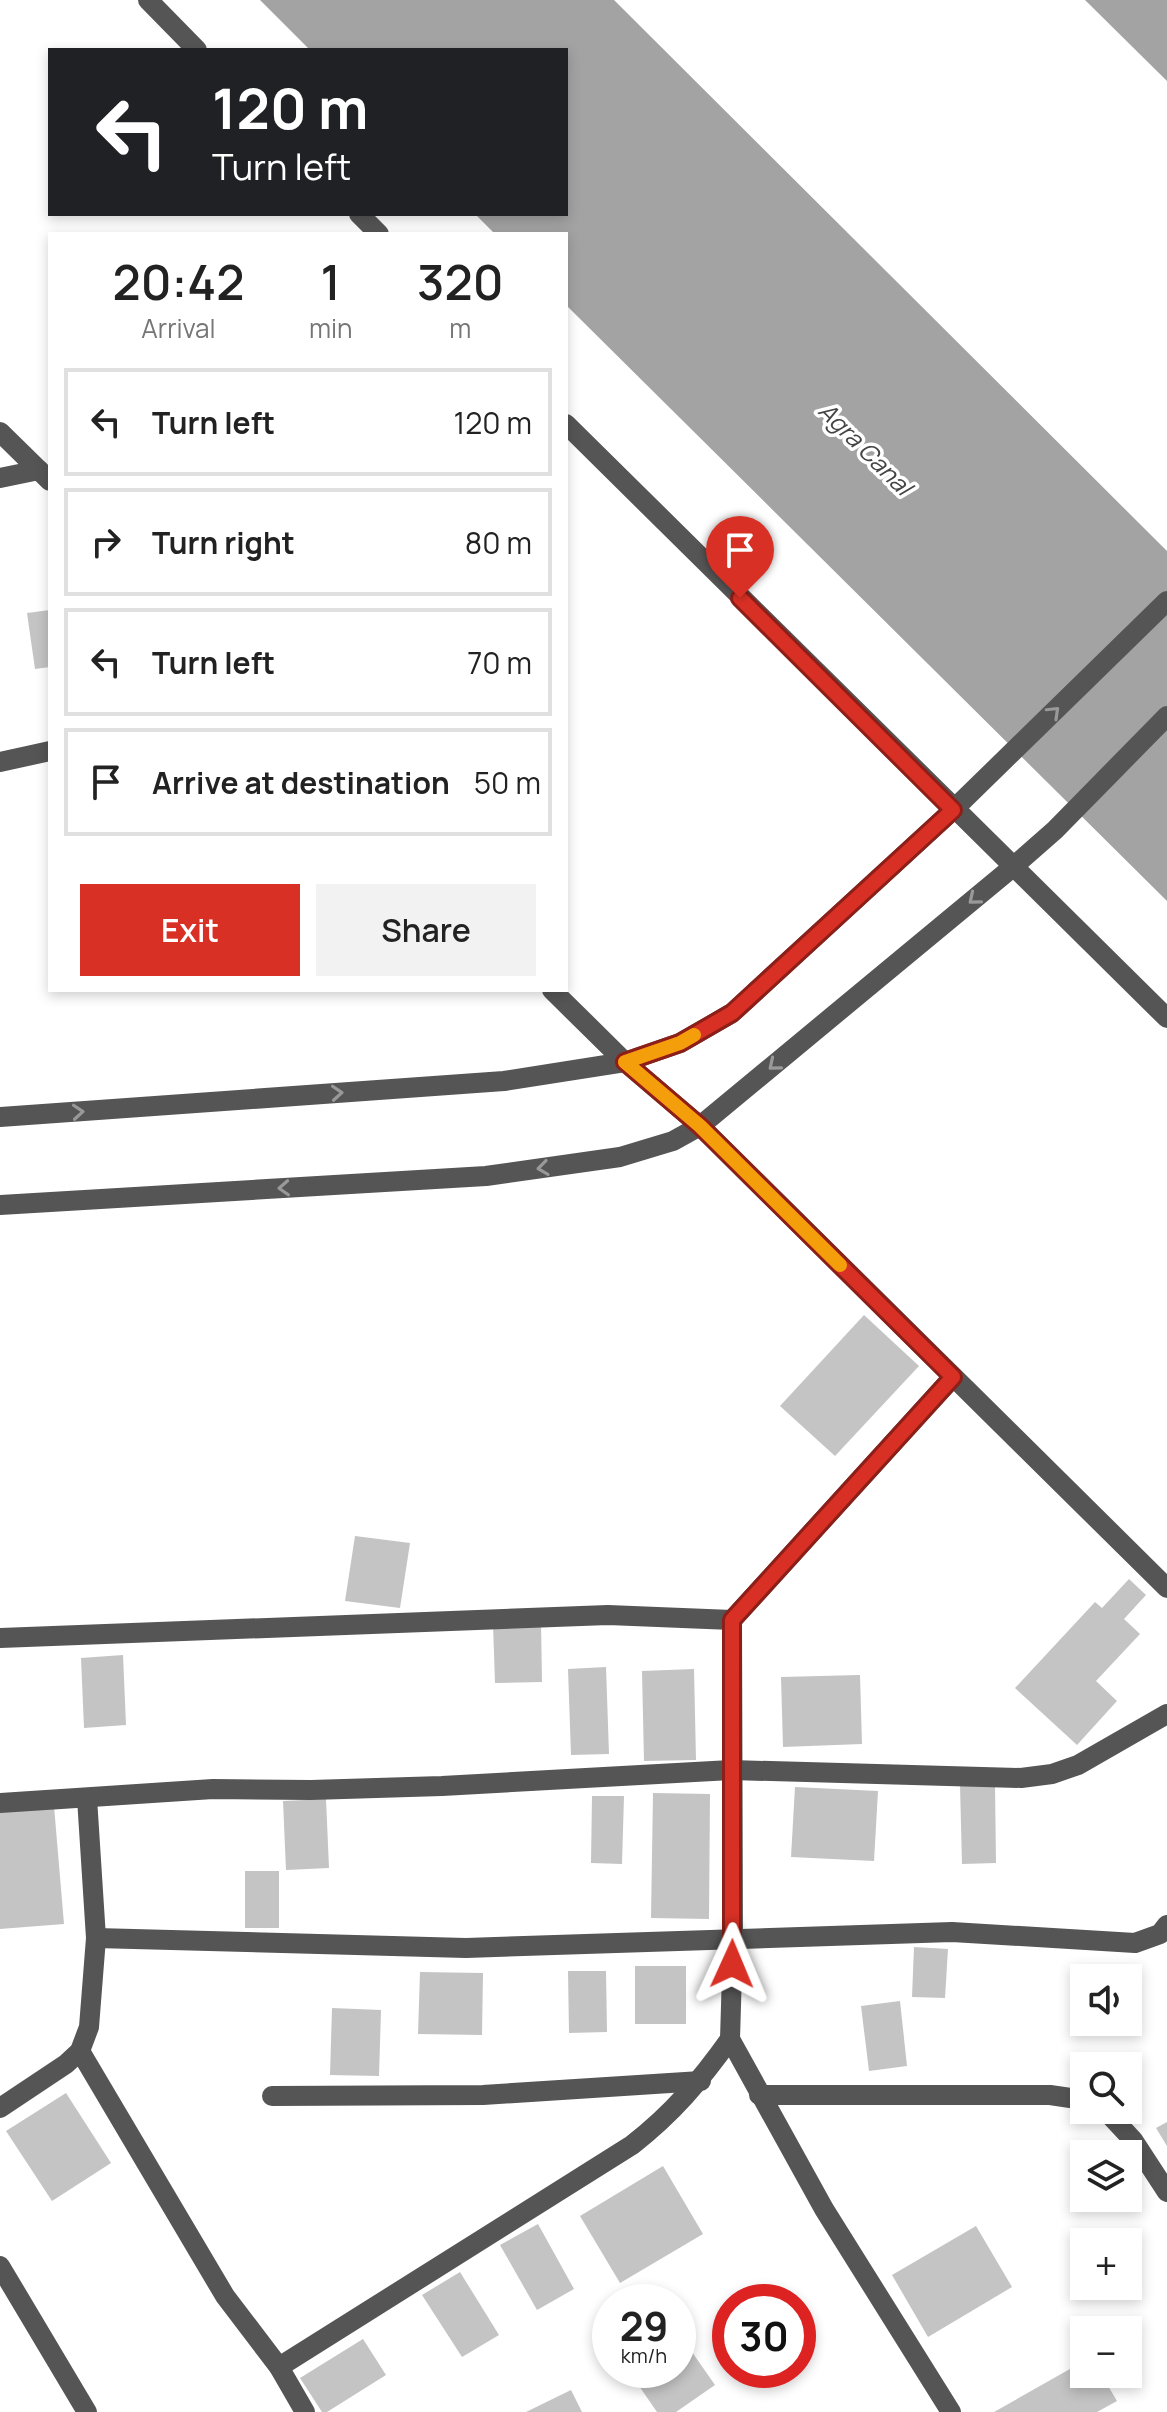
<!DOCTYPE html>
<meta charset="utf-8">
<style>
body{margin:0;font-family:Manrope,sans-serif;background:#f2f2f2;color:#222;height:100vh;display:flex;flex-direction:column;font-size:30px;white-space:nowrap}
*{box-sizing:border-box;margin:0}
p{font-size:26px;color:#767676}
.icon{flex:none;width:44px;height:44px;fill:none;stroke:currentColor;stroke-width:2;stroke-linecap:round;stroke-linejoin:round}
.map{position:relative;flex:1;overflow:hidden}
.sheet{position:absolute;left:48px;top:232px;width:520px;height:760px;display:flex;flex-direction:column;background:#fff;border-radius:0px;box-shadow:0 4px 12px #0003}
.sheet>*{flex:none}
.guide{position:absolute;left:48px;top:48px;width:520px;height:168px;border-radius:0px;box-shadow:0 4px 12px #0003;background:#202124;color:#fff;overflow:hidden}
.controls{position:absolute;left:1070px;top:1964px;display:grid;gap:16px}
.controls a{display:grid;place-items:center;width:72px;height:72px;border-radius:0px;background:#fff;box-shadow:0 4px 12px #0003;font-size:40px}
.speed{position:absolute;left:592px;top:2284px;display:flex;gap:16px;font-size:40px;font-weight:700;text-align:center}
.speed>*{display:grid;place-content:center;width:104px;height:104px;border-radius:50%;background:#fff;box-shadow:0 4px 12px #0003;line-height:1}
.speed small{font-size:20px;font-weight:400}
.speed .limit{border:12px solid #d22;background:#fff;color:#111}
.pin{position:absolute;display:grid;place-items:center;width:68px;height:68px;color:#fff;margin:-82px -34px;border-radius:50% 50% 50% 0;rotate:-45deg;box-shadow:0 0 8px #0007}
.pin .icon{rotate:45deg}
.me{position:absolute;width:88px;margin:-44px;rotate:1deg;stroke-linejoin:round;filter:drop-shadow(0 0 6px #0008)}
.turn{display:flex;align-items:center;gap:28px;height:168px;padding:0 32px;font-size:36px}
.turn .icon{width:104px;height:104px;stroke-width:2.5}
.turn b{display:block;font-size:56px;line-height:68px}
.eta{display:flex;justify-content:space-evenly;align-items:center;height:136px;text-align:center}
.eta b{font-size:48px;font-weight:600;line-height:56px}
.cta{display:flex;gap:16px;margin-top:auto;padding:16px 32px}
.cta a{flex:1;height:92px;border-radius:0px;background:#d93025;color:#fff;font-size:32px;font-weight:600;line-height:92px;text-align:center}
.cta a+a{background:#f2f2f2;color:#222}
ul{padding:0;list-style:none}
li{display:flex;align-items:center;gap:24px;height:108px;margin:0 16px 12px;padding:0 16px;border:4px solid #e0e0e0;border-radius:0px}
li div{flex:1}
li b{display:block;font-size:30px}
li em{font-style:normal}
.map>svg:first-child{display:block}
.water{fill:#a3a3a3}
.building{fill:#c4c4c4}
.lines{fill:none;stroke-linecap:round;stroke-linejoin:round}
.minor{stroke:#555;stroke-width:20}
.oneway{stroke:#999}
.route-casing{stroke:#8d1f18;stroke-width:20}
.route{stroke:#d93025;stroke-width:14}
.slow{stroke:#f59e0b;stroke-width:14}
.labels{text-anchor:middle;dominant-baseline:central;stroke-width:7;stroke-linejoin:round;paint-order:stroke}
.water-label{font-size:24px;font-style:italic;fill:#444;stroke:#fff}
</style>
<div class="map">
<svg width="1167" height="2412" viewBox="0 0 1167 2412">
<rect width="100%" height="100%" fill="#fff"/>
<g class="water">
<path d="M 260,0 L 614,0 L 1167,551 L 1167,901 L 566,305 L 566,234 L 495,234 L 475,214 L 566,214 L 566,50 L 310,50 Z"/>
<path d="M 1085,0 L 1167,0 L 1167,81 Z"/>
</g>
<g class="building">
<path d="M 50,610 L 50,667 L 35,669 L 27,613 Z"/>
<path d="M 864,1315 L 919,1366 L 835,1456 L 780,1406 Z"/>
<path d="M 355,1536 L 410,1543 L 400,1608 L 345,1601 Z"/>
<path d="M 1129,1579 L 1146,1595 L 1124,1619 L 1140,1634 L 1096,1681 L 1117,1701 L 1077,1745 L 1015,1688 L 1095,1602 L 1102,1608 Z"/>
<path d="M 541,1622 L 542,1682 L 495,1683 L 493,1624 Z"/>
<path d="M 123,1655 L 126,1725 L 84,1728 L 81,1658 Z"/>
<path d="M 606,1667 L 609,1754 L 571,1755 L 568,1669 Z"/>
<path d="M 694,1669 L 696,1760 L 644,1761 L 642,1671 Z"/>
<path d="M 860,1675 L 862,1744 L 783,1747 L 781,1677 Z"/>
<path d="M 995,1784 L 996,1863 L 962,1864 L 960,1785 Z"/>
<path d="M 795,1787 L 878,1791 L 874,1861 L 791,1857 Z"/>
<path d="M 653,1793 L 710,1794 L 709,1919 L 651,1918 Z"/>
<path d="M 592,1796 L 624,1796 L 622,1864 L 591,1863 Z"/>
<path d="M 326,1799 L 329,1868 L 286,1870 L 283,1801 Z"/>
<path d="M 54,1806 L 64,1924 L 0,1929 L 0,1809 Z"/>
<rect x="245" y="1871" width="34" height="57"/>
<path d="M 914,1947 L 948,1949 L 945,1998 L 912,1997 Z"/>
<rect x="635" y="1966" width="51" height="58"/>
<path d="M 568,1971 L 606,1971 L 607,2032 L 569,2033 Z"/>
<path d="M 420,1972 L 483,1973 L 482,2035 L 418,2034 Z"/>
<path d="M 900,2001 L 907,2066 L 869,2071 L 861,2006 Z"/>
<path d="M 332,2008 L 381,2010 L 379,2076 L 330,2075 Z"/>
<path d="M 66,2093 L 111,2163 L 52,2201 L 6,2131 Z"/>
<path d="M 1167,2122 L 1167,2146 L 1156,2128 Z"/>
<path d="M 663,2166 L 703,2234 L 620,2283 L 580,2216 Z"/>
<path d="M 538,2224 L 574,2289 L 537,2310 L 500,2245 Z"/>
<path d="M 976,2226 L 1012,2287 L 928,2337 L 892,2275 Z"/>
<path d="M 460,2272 L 499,2335 L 462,2357 L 422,2295 Z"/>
<path d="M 678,2332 L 715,2385 L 676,2412 L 657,2412 L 628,2370 L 678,2370 Z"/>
<path d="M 363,2339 L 386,2375 L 327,2412 L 322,2412 L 300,2378 Z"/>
<path d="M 1084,2361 L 1084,2374 L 1101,2374 L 1117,2401 L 1097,2412 L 994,2412 Z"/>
<path d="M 571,2390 L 582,2412 L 526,2412 Z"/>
</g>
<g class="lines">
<g class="minor">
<path d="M 148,0 L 197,50"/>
<path d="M 359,214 L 379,234"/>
<path d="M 566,424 L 1167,1018"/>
<path d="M 0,432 L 50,481"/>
<path d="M 0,478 L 39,470"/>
<path d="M 0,762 L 50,751"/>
<path d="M 552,990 L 625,1062 L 700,1126 L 1167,1588"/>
<path d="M 0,1117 L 504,1081 L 625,1062 L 680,1043 L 732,1013 L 953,810 L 1167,601"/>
<path d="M 0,1205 L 486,1176 L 620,1157 L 673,1141 L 700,1126 L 1014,866 L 1055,830 L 1167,716"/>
<path d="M 0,1638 L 608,1615 L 732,1620"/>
<path d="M 0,1803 L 213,1789 L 311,1790 L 442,1786 L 731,1770 L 1021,1778 L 1052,1774 L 1078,1765 L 1167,1714"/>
<path d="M 96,1938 L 466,1948 L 952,1932 L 1135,1943 L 1160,1934 L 1167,1925"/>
<path d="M 80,2051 L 225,2296 L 279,2367 L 305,2412"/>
<path d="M 759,2095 L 1050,2095 L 1084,2100"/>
<path d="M 272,2096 L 483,2095 L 701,2081"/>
<path d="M 0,2108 L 66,2064 L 80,2051 L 89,2027 L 96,1938 L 87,1798"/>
<path d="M 1105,2110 L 1133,2140 L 1167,2192"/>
<path d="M 0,2266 L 87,2412"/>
<path d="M 279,2367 L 632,2145 C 673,2113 700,2081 730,2039"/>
<path d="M 951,2412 L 824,2209 L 730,2039 L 733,1939 L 732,1620 L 953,1377"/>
</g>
</g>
<defs><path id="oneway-chevron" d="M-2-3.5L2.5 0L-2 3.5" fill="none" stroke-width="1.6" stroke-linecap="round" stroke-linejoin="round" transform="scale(2)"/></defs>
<g class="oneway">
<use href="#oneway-chevron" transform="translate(1054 712) rotate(-44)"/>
<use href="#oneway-chevron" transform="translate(974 899) rotate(140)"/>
<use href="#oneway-chevron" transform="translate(774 1065) rotate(140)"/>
<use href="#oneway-chevron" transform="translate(337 1093) rotate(-4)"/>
<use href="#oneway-chevron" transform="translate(78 1112) rotate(-4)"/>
<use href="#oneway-chevron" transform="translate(543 1168) rotate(172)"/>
<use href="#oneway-chevron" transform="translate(284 1188) rotate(177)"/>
</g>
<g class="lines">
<g class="route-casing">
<path id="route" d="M 732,1964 L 732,1620 L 953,1377 L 700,1126 L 625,1062 L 680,1043 L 732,1013 L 953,810 L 740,598"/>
</g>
<use href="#route" class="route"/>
<path class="slow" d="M 694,1035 L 680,1043 L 625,1062 L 700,1126 L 840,1265"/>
</g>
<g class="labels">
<g class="water-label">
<text transform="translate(866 448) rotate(45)">Agra Canal</text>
</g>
</g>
</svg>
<div class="controls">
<a><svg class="icon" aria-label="sound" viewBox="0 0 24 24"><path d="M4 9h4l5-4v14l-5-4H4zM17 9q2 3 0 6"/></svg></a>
<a><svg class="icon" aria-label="search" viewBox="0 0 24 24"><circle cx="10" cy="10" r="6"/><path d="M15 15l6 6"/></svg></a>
<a><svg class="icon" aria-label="layers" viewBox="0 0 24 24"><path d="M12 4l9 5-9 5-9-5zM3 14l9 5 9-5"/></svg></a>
<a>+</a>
<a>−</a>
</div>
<div class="speed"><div>29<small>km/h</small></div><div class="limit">30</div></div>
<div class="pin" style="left:740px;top:598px;background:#d93025"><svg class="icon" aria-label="arrive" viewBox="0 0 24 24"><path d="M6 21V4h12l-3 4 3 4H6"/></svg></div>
<svg class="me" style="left:732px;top:1964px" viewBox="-20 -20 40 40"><path d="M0-17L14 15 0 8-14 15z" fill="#d93025" stroke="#fff" stroke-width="4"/></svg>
<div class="guide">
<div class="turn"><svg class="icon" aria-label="left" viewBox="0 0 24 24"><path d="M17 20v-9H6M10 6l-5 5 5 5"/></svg><div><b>120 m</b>Turn left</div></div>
</div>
<section class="sheet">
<div class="eta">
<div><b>20:42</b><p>Arrival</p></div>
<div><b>1</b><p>min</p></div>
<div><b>320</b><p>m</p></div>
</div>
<ul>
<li><svg class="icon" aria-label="left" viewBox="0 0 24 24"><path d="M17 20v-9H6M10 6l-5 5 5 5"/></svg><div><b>Turn left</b></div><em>120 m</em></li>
<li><svg class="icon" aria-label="right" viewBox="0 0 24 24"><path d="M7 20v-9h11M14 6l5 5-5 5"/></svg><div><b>Turn right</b></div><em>80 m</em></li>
<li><svg class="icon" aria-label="left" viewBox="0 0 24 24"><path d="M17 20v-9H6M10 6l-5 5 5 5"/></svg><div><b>Turn left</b></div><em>70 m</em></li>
<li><svg class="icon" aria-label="arrive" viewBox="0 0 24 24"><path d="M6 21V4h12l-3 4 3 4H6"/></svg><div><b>Arrive at destination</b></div><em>50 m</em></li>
</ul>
<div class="cta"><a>Exit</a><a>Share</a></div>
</section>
</div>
